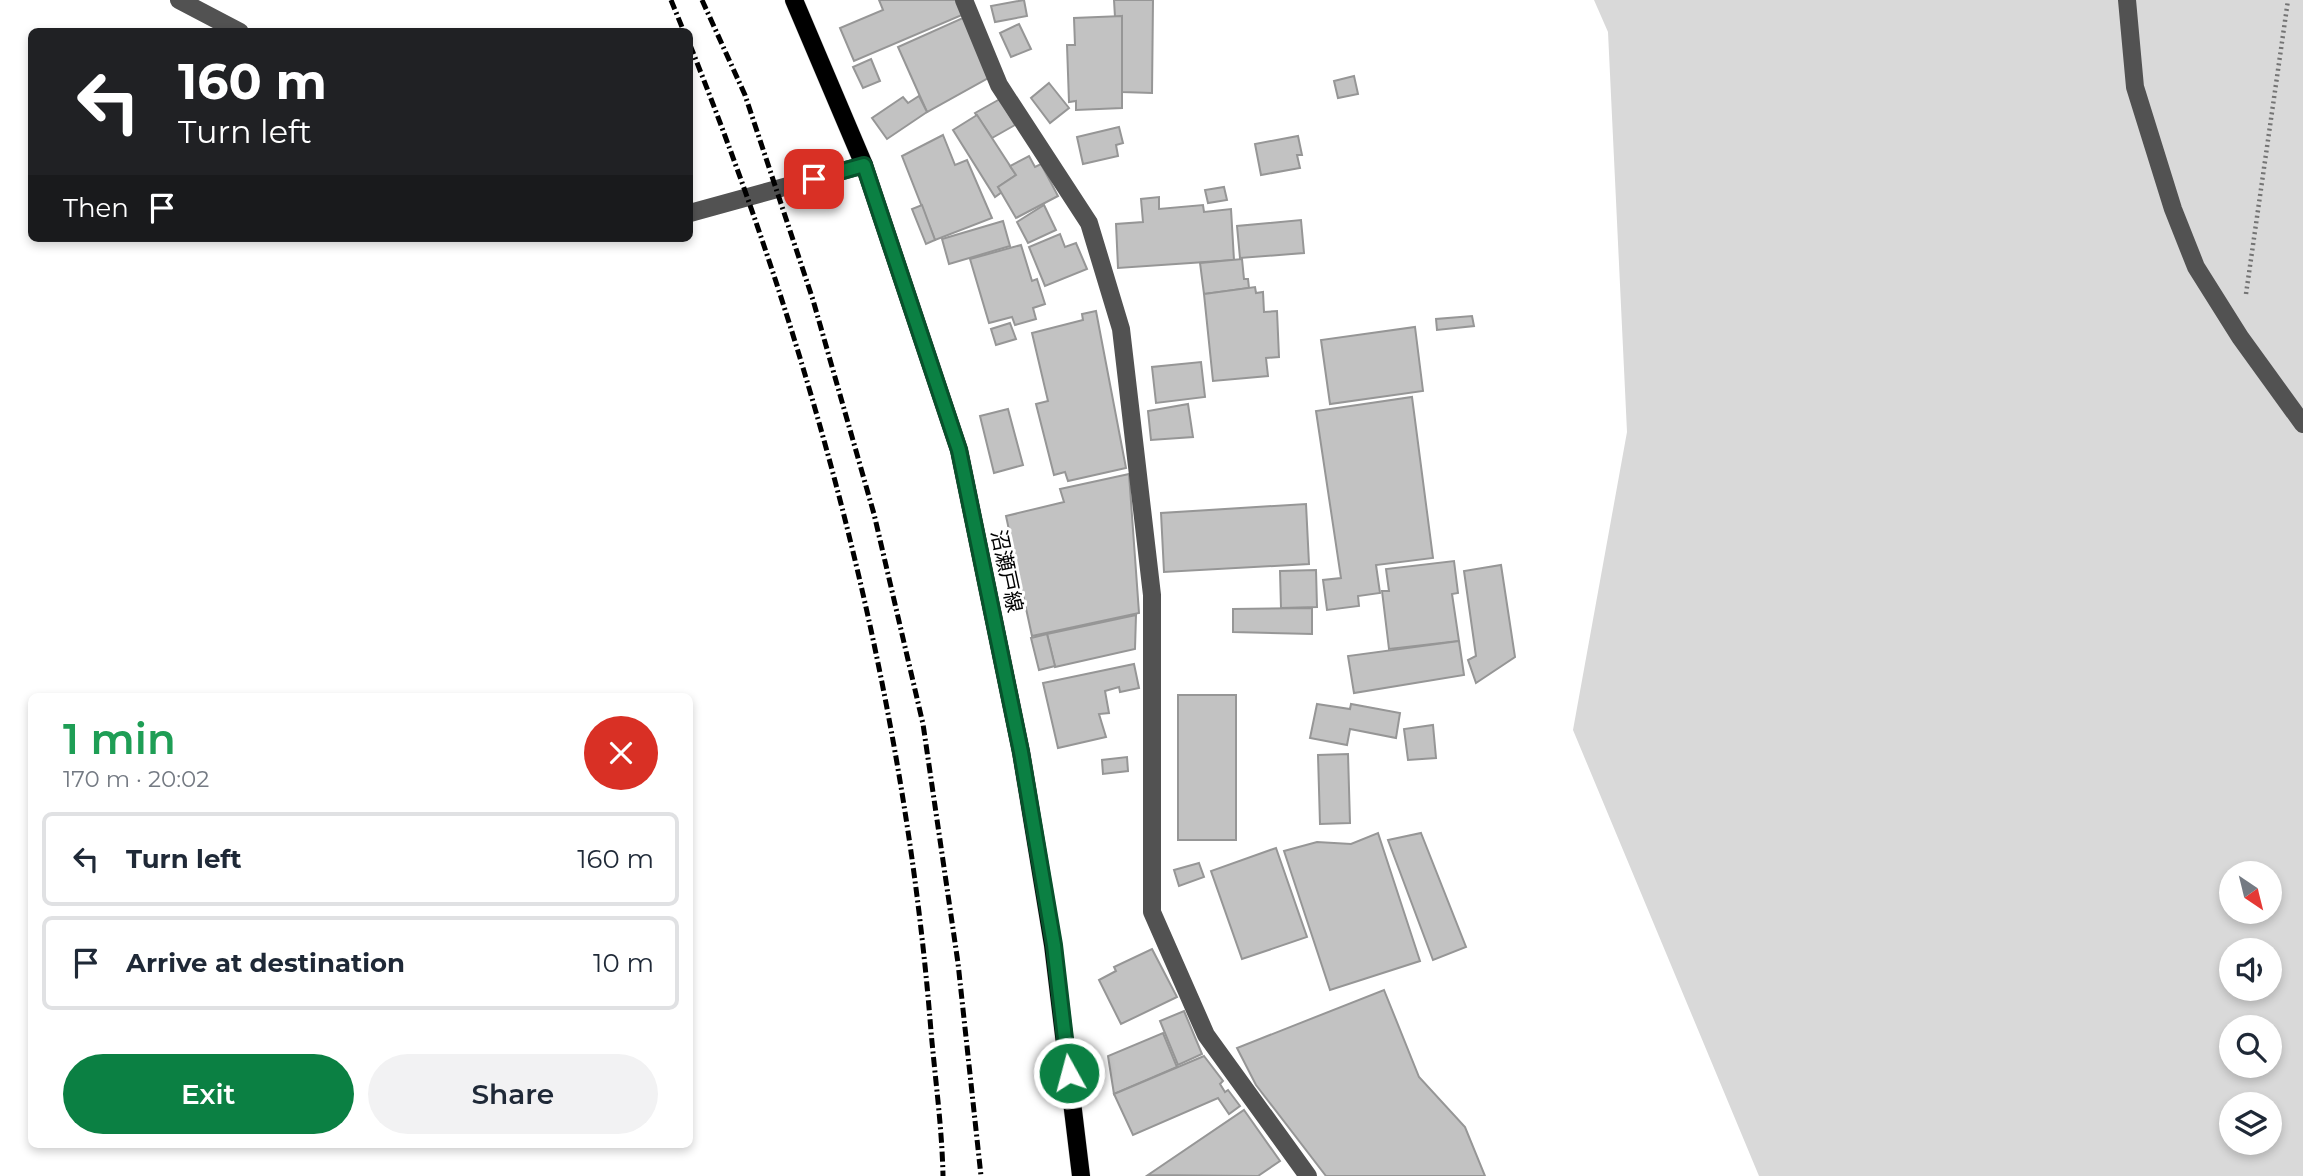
<!DOCTYPE html>
<meta charset="utf-8">
<style>
body{margin:0;font-family:Montserrat,"Noto Sans JP",sans-serif;background:#f2f2f3;color:#1f2937;height:100vh;display:flex;flex-direction:column;font-size:26px;white-space:nowrap}
*{box-sizing:border-box;margin:0}
p{font-size:23px;color:#747a83}
.icon{flex:none;width:38px;height:38px;fill:none;stroke:currentColor;stroke-width:2;stroke-linecap:round;stroke-linejoin:round}
.map{position:relative;flex:1;overflow:hidden}
.sheet{position:absolute;left:28px;top:693px;width:665px;height:455px;display:flex;flex-direction:column;background:#fff;border-radius:10px;box-shadow:0 4px 10px #0003}
.sheet>*{flex:none}
.top-card{position:absolute;left:28px;top:28px;width:665px;height:214px;border-radius:10px;box-shadow:0 4px 10px #0003;background:#202124;color:#fff;overflow:hidden}
.needle{width:46px;rotate:145deg}
.fabs{position:absolute;left:2219px;top:861px;display:grid;gap:14px}
.fabs a{display:grid;place-items:center;width:63px;height:63px;border-radius:50%;background:#fff;box-shadow:0 4px 10px #0003;font-size:35px}
.pin{position:absolute;display:grid;place-items:center;width:60px;height:60px;color:#fff;margin:-30px;border-radius:14px;box-shadow:0 4px 10px #0006}
.me{position:absolute;width:77px;margin:-38px;rotate:353deg;stroke-linejoin:round;filter:drop-shadow(0 0 5px #0008)}
.turn{display:flex;align-items:center;gap:24px;height:147px;padding:0 35px;font-size:32px}
.turn .icon{width:91px;height:91px;stroke-width:2.5}
.turn b{display:block;font-size:49px;line-height:60px}
.then{display:flex;align-items:center;height:66px;padding:0 35px;background:#0003;gap:14px;font-size:26px}
.round{display:grid;place-items:center;flex:none;width:74px;height:74px;border-radius:37px;background:#f2f2f3}
.head{display:flex;align-items:center;justify-content:space-between;height:119px;padding:0 35px}
h1{font-size:42px;font-weight:600;line-height:52px;color:#1e9e55}
.primary-button{display:flex;gap:14px;margin-top:auto;padding:14px 35px}
.primary-button a{flex:1;height:80px;border-radius:42px;background:#0b8043;color:#fff;font-size:28px;font-weight:600;line-height:80px;text-align:center}
.primary-button a+a{background:#f2f2f3;color:#1f2937}
ul{padding:0;list-style:none}
li{display:flex;align-items:center;gap:21px;height:94px;margin:0 14px 10px;padding:0 21px;border:4px solid #e0e1e3;border-radius:10px}
li div{flex:1}
li b{display:block;font-size:26px}
li em{font-style:normal}
.map>svg:first-child{display:block}
.green{fill:#d9d9d9;fill-rule:evenodd}
.building{fill:#c2c2c2;stroke:#969696;stroke-width:2}
.lines{fill:none;stroke-linecap:round;stroke-linejoin:round}
.major-casing{stroke:#dbdbdb;stroke-width:19}
.path{stroke:#747474;stroke-width:4.5;stroke-dasharray:2 3.5;stroke-linecap:butt}
.minor{stroke:#525252;stroke-width:18}
.major{stroke:#000;stroke-width:18}
.rail{stroke:#000;stroke-width:5;stroke-dasharray:10 3.5 2 3.5;stroke-linecap:butt}
.route-casing{stroke:#07532c;stroke-width:18}
.route{stroke:#0b8043;stroke-width:12}
.labels{text-anchor:middle;dominant-baseline:central;stroke-width:6;stroke-linejoin:round;paint-order:stroke}
.street-label{font-size:21px;fill:#000;stroke:#fff}
</style>
<div class="map">
<svg width="2303" height="1176" viewBox="0 0 2303 1176">
<rect width="100%" height="100%" fill="#fff"/>
<path class="green" d="M 1594,0 L 2303,0 L 2303,1176 L 1759,1176 L 1573,730 L 1627,432 L 1608,32 ZM 2231,873 L 2270,873 L 2270,912 L 2231,912 ZM 2231,950 L 2270,950 L 2270,989 L 2231,989 ZM 2231,1027 L 2270,1027 L 2270,1066 L 2231,1066 ZM 2231,1104 L 2270,1104 L 2270,1143 L 2231,1143 Z"/>
<g class="building">
<path d="M 879,0 L 964,0 L 969,12 L 854,61 L 840,28 L 883,10 Z"/>
<path d="M 1024,0 L 1027,16 L 995,22 L 991,6 Z"/>
<path d="M 1114,0 L 1153,0 L 1152,93 L 1122,92 L 1122,16 L 1115,17 Z"/>
<path d="M 1122,16 L 1122,108 L 1076,110 L 1076,101 L 1069,102 L 1067,45 L 1075,45 L 1074,18 Z"/>
<path d="M 965,17 L 990,77 L 927,112 L 898,47 Z"/>
<path d="M 1019,24 L 1031,49 L 1011,57 L 1000,33 Z"/>
<path d="M 871,59 L 880,81 L 863,88 L 853,67 Z"/>
<path d="M 1354,76 L 1358,94 L 1338,98 L 1334,81 Z"/>
<path d="M 1049,83 L 1069,108 L 1050,123 L 1031,98 Z"/>
<path d="M 919,96 L 927,112 L 887,139 L 872,118 L 903,97 L 908,103 Z"/>
<path d="M 1000,99 L 1015,125 L 992,138 L 975,113 Z"/>
<path d="M 977,115 L 1016,175 L 998,187 L 1002,192 L 995,197 L 953,130 Z"/>
<path d="M 1119,127 L 1123,143 L 1116,145 L 1118,156 L 1083,164 L 1077,137 Z"/>
<path d="M 943,135 L 955,165 L 967,160 L 992,218 L 935,240 L 902,156 Z"/>
<path d="M 1298,136 L 1302,155 L 1297,155 L 1300,168 L 1261,175 L 1255,144 Z"/>
<path d="M 1029,156 L 1035,167 L 1041,164 L 1058,196 L 1016,218 L 998,187 L 1016,175 L 1010,166 Z"/>
<path d="M 1224,187 L 1227,200 L 1208,203 L 1205,190 Z"/>
<path d="M 1159,197 L 1159,209 L 1203,205 L 1204,212 L 1231,209 L 1234,260 L 1118,268 L 1116,224 L 1143,222 L 1141,199 Z"/>
<path d="M 922,205 L 935,240 L 926,244 L 912,209 Z"/>
<path d="M 1044,205 L 1056,230 L 1028,243 L 1017,222 Z"/>
<path d="M 1301,220 L 1304,253 L 1240,258 L 1237,226 Z"/>
<path d="M 1003,221 L 1010,246 L 949,264 L 942,239 Z"/>
<path d="M 1060,234 L 1065,247 L 1076,243 L 1087,269 L 1045,286 L 1029,247 Z"/>
<path d="M 1021,245 L 1032,281 L 1037,279 L 1045,304 L 1033,308 L 1036,319 L 1015,325 L 1012,317 L 989,323 L 970,259 Z"/>
<path d="M 1242,259 L 1244,279 L 1248,279 L 1249,288 L 1204,294 L 1200,263 Z"/>
<path d="M 1255,287 L 1256,293 L 1263,292 L 1264,312 L 1277,311 L 1279,357 L 1266,358 L 1268,376 L 1213,381 L 1204,294 Z"/>
<path d="M 1096,311 L 1126,468 L 1068,481 L 1065,472 L 1054,475 L 1036,404 L 1048,401 L 1032,333 L 1083,320 L 1082,314 Z"/>
<path d="M 1472,316 L 1474,326 L 1437,330 L 1436,319 Z"/>
<path d="M 1010,323 L 1016,339 L 996,345 L 991,329 Z"/>
<path d="M 1415,327 L 1423,391 L 1330,404 L 1321,340 Z"/>
<path d="M 1201,362 L 1205,397 L 1156,403 L 1152,367 Z"/>
<path d="M 1412,397 L 1433,558 L 1376,565 L 1380,593 L 1358,596 L 1359,606 L 1327,610 L 1323,580 L 1341,578 L 1316,411 Z"/>
<path d="M 1188,404 L 1193,437 L 1151,440 L 1148,411 Z"/>
<path d="M 1008,409 L 1023,465 L 994,473 L 980,416 Z"/>
<path d="M 1129,474 L 1139,613 L 1032,636 L 1006,516 L 1064,502 L 1060,489 Z"/>
<path d="M 1306,504 L 1309,564 L 1164,572 L 1161,513 Z"/>
<path d="M 1454,561 L 1458,593 L 1452,594 L 1459,641 L 1389,649 L 1382,591 L 1389,591 L 1386,569 Z"/>
<path d="M 1501,565 L 1515,657 L 1476,683 L 1468,660 L 1476,656 L 1464,571 Z"/>
<path d="M 1316,570 L 1317,607 L 1281,608 L 1280,571 Z"/>
<path d="M 1312,608 L 1312,634 L 1233,632 L 1233,609 Z"/>
<path d="M 1136,615 L 1135,649 L 1055,667 L 1047,634 Z"/>
<path d="M 1047,634 L 1055,666 L 1039,670 L 1031,638 Z"/>
<path d="M 1459,641 L 1464,675 L 1354,693 L 1348,656 Z"/>
<path d="M 1134,664 L 1139,688 L 1120,692 L 1119,687 L 1105,691 L 1109,713 L 1099,714 L 1106,737 L 1058,748 L 1043,683 Z"/>
<rect x="1178" y="695" width="58" height="145"/>
<path d="M 1317,704 L 1350,709 L 1351,704 L 1400,713 L 1396,738 L 1350,729 L 1347,745 L 1310,738 Z"/>
<path d="M 1433,725 L 1436,758 L 1408,760 L 1404,729 Z"/>
<path d="M 1348,754 L 1350,823 L 1320,824 L 1318,755 Z"/>
<path d="M 1127,757 L 1128,771 L 1103,774 L 1102,760 Z"/>
<path d="M 1378,833 L 1420,961 L 1330,990 L 1284,851 L 1317,842 L 1351,844 Z"/>
<path d="M 1421,833 L 1466,947 L 1433,960 L 1388,840 Z"/>
<path d="M 1276,848 L 1307,937 L 1242,959 L 1211,871 Z"/>
<path d="M 1199,863 L 1204,877 L 1179,886 L 1174,870 Z"/>
<path d="M 1152,949 L 1177,997 L 1121,1024 L 1099,980 L 1116,971 L 1114,967 Z"/>
<path d="M 1384,990 L 1419,1077 L 1465,1127 L 1485,1176 L 1326,1176 L 1256,1085 L 1237,1048 Z"/>
<path d="M 1184,1011 L 1202,1054 L 1178,1065 L 1160,1021 Z"/>
<path d="M 1163,1033 L 1177,1067 L 1114,1094 L 1108,1056 Z"/>
<path d="M 1204,1056 L 1223,1081 L 1220,1084 L 1225,1092 L 1228,1090 L 1240,1106 L 1229,1114 L 1218,1098 L 1133,1135 L 1114,1094 Z"/>
<path d="M 1244,1110 L 1280,1161 L 1258,1176 L 1148,1175 Z"/>
</g>
<g class="lines">
<g class="major-casing">
<path id="major" d="M 794,0 L 864,165 L 959,450 L 1021,752 L 1053,945 L 1081,1176"/>
</g>
<path class="path" d="M 2246,294 L 2288,0"/>
<g class="minor">
<path d="M 179,0 L 240,32"/>
<path d="M 964,0 L 999,85 L 1089,223 L 1121,329 L 1152,595 L 1152,912 L 1206,1035 L 1308,1176"/>
<path d="M 2127,0 L 2135,87 L 2173,209 L 2196,267 L 2240,337 L 2303,424"/>
<path d="M 690,213 L 864,165"/>
</g>
<use href="#major" class="major"/>
<g class="rail">
<path d="M 671,0 L 684,32"/>
<path d="M 702,0 L 745,95 L 813,300 L 874,514 L 923,724 L 958,963 L 981,1176"/>
<path d="M 690,45 C 814,356 902,685 930,1019 C 934,1071 942,1124 943,1176"/>
</g>
</g>
<g class="lines">
<g class="route-casing">
<path id="route" d="M 814,179 L 864,165 L 959,450 L 1021,752 L 1054,945 L 1069,1073"/>
</g>
<use href="#route" class="route"/>
</g>
<g class="labels">
<g class="street-label">
<text transform="translate(1007 571) rotate(78)">沼瀬戸線</text>
</g>
</g>
</svg>
<div class="fabs">
<a><svg class="needle" viewBox="-14 -14 28 28"><path d="M0-13l5 13h-10z" fill="#e53935"/><path d="M0 13l5-13h-10z" fill="#747a83"/></svg></a>
<a><svg class="icon" aria-label="sound" viewBox="0 0 24 24"><path d="M4 9h4l5-4v14l-5-4H4zM17 9q2 3 0 6"/></svg></a>
<a><svg class="icon" aria-label="search" viewBox="0 0 24 24"><circle cx="10" cy="10" r="6"/><path d="M15 15l6 6"/></svg></a>
<a><svg class="icon" aria-label="layers" viewBox="0 0 24 24"><path d="M12 4l9 5-9 5-9-5zM3 14l9 5 9-5"/></svg></a>
</div>
<div class="pin" style="left:814px;top:179px;background:#d93025"><svg class="icon" aria-label="arrive" viewBox="0 0 24 24"><path d="M6 21V4h12l-3 4 3 4H6"/></svg></div>
<svg class="me" style="left:1069px;top:1073px" viewBox="-20 -20 40 40"><circle r="17" fill="#0b8043" stroke="#fff" stroke-width="3"/><path d="M0-11L8 9 0 5-8 9z" fill="#fff"/></svg>
<div class="top-card">
<div class="turn"><svg class="icon" aria-label="left" viewBox="0 0 24 24"><path d="M17 20v-9H6M10 6l-5 5 5 5"/></svg><div><b>160 m</b>Turn left</div></div>
<div class="then">Then<svg class="icon" aria-label="arrive" viewBox="0 0 24 24"><path d="M6 21V4h12l-3 4 3 4H6"/></svg></div>
</div>
<section class="sheet">
<div class="head"><div><h1>1 min</h1><p>170 m · 20:02</p></div><a class="round" style="background:#d93025;color:#fff"><svg class="icon" aria-label="close" viewBox="0 0 24 24"><path d="M6 6l12 12M18 6L6 18"/></svg></a></div>
<ul>
<li><svg class="icon" aria-label="left" viewBox="0 0 24 24"><path d="M17 20v-9H6M10 6l-5 5 5 5"/></svg><div><b>Turn left</b></div><em>160 m</em></li>
<li><svg class="icon" aria-label="arrive" viewBox="0 0 24 24"><path d="M6 21V4h12l-3 4 3 4H6"/></svg><div><b>Arrive at destination</b></div><em>10 m</em></li>
</ul>
<div class="primary-button"><a>Exit</a><a>Share</a></div>
</section>
</div>
